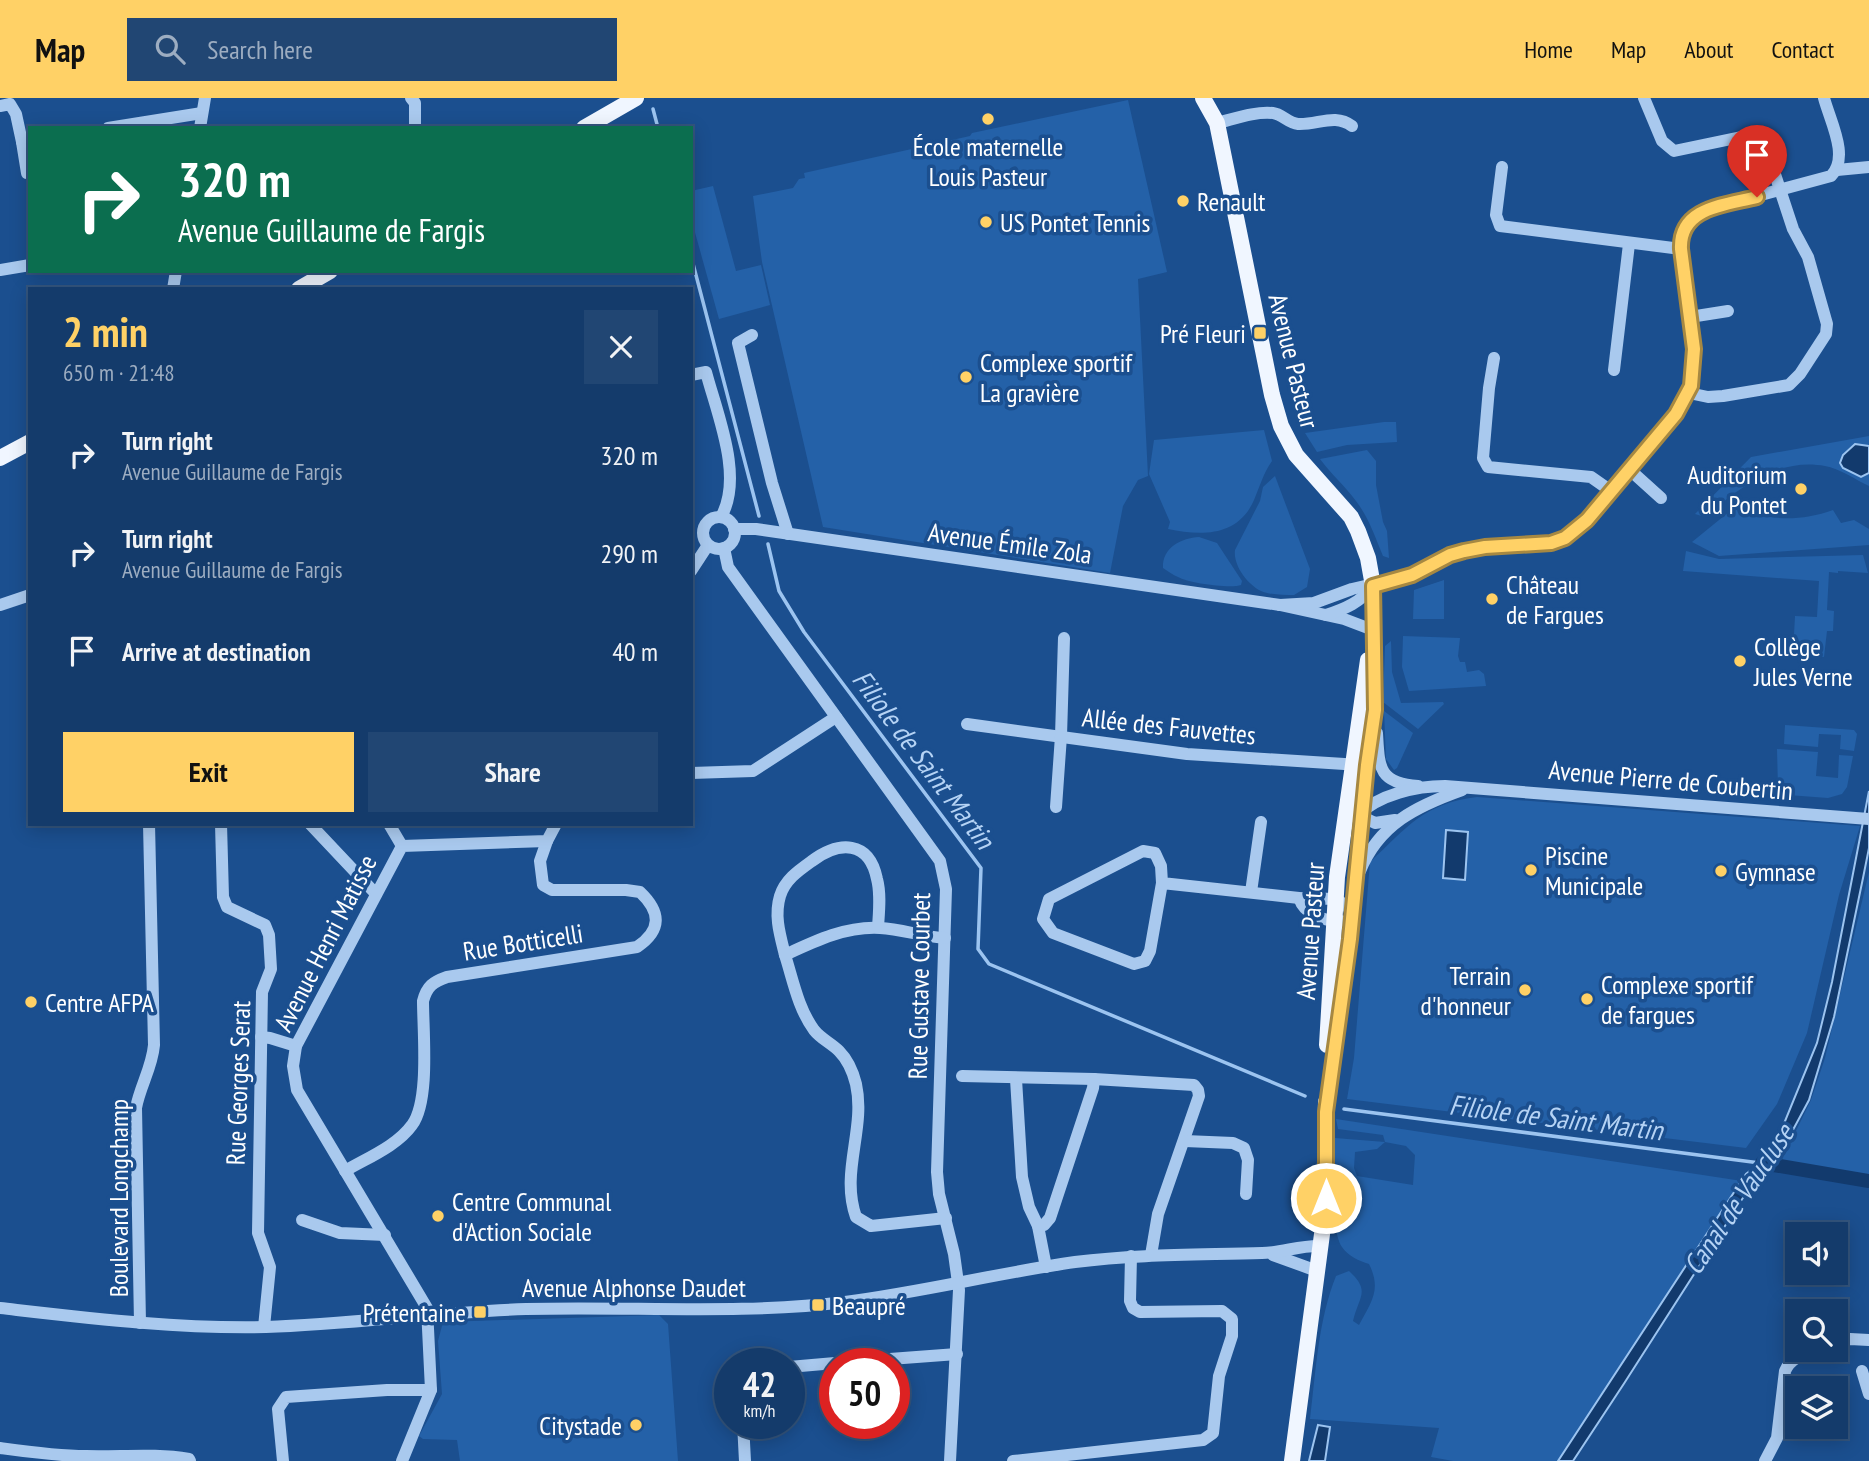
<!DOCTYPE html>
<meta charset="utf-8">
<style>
body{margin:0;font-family:"PT Sans Narrow",sans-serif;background:#214673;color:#f1f3f6;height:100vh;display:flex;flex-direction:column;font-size:26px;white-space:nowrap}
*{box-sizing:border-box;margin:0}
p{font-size:23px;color:#9dadc1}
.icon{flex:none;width:38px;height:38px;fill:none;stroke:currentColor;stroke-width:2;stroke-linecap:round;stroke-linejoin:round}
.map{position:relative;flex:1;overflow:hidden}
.details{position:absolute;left:28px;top:189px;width:665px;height:539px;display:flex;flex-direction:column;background:#143b6b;border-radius:0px;box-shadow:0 4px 18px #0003,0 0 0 2px #33557e}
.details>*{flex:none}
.guide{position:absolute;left:28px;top:28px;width:665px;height:147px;border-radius:0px;box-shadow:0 4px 18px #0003,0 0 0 2px #33557e;background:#0b6e4f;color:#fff;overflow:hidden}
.tools{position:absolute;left:1785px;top:1124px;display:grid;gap:14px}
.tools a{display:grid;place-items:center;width:63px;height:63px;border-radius:0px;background:#143b6b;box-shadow:0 4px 18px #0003,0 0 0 2px #33557e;font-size:35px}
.speed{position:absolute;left:714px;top:1250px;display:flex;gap:14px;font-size:35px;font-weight:700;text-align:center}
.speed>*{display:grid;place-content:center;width:91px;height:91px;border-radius:50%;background:#143b6b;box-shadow:0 4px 18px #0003,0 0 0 2px #33557e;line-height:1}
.speed small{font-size:18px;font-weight:400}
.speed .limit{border:10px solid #d22;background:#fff;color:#111}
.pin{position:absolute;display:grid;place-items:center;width:60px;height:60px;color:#fff;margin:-72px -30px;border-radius:50% 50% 50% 0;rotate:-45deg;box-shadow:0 0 7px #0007}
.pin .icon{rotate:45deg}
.me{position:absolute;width:77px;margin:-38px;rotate:0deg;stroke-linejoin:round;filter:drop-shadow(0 0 5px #0008)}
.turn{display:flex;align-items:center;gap:24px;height:147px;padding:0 35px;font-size:32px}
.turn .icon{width:91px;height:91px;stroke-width:2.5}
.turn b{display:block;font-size:49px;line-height:60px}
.round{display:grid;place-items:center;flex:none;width:74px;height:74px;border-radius:0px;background:#214673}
.headline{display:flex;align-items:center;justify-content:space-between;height:119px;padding:0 35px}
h1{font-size:42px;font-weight:700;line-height:52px;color:#ffd166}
.button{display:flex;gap:14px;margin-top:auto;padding:14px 35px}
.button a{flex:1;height:80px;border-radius:0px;background:#ffd166;color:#111;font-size:28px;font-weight:700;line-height:80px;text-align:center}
.button a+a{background:#214673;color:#f1f3f6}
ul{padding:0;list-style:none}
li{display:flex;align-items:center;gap:21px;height:98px;padding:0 35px}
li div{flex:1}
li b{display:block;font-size:26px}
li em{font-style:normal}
header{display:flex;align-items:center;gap:42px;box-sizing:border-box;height:98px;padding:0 35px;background:#ffd166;color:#111}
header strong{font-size:33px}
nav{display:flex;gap:38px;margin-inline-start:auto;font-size:24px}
.search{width:490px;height:63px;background:#214673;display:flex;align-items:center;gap:18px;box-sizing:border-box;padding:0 24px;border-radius:0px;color:#9dadc1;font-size:26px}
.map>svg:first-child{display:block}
.green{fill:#2461a8;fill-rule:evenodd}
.water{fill:#123a6d;stroke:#9cc4f0;stroke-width:2}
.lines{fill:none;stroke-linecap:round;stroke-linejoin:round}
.stream{stroke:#9cc4f0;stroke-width:3.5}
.canal{stroke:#123a6d;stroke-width:14}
.minor{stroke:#a9c9ee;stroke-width:12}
.major{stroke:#f0f6ff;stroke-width:16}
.route-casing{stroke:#a68842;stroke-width:18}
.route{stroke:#ffd166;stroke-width:12}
.poi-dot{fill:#ffd166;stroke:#1b4f8f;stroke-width:2.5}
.labels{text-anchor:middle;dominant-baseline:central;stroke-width:7;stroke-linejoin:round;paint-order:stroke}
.poi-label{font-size:26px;fill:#fff;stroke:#1b4f8f;text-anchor:start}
.street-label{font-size:26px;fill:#fff;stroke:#1b4f8f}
.water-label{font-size:28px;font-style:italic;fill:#b5d3f5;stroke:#1b4f8f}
</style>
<header>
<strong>Map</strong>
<div class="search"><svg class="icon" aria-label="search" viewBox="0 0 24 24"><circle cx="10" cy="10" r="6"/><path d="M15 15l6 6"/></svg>Search here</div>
<nav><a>Home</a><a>Map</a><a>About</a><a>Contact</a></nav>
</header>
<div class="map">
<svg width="1869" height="1363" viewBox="0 0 1869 1363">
<rect width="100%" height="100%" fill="#1b4f8f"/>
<g class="green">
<path d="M 1128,2 L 1167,174 L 1138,181 L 1148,378 L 1138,382 L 1123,408 L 1110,475 L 823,429 L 762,164 L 753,98 L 793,90 L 799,81 L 805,80 L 804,75 L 970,38 L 972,35 Z"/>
<path d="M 713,88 L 736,173 L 761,167 L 770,207 L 719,221 L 691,120 L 691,93 Z"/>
<path d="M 1384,324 L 1396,324 L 1397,344 L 1347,347 L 1317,354 L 1305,335 Z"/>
<path d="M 1264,332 L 1272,363 C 1263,376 1260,388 1254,402 C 1238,439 1201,438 1168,431 L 1170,424 L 1149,376 L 1154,342 Z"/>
<path d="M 1869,338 L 1869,388 C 1856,382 1839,370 1825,368 C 1778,359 1738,391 1705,419 L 1695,416 L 1751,359 Z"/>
<path d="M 1367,352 L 1376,363 L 1376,387 L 1383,424 L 1387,433 L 1389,460 L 1383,458 C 1375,439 1369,420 1356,403 C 1345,388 1331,376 1320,361 Z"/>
<path d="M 1275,378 L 1310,471 L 1307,489 L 1294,497 C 1284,497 1270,497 1261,493 C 1247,486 1233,467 1235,452 L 1260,403 L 1263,389 Z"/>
<path d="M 1735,409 C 1768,423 1799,424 1833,412 L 1841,425 L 1854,422 L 1869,431 L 1869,447 L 1719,458 L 1692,444 Z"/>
<path d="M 1199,439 L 1217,445 L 1242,483 L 1241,487 C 1231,491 1188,485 1178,479 C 1173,477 1168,473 1163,470 C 1162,449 1182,440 1199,439 Z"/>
<path d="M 1686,453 L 1719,461 L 1863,457 L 1868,475 L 1838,473 L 1838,475 L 1829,474 L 1827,512 L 1834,513 L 1833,533 L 1827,533 L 1824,559 L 1793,555 L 1795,518 L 1817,519 L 1819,483 L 1683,473 Z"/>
<path d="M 1444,482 L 1444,521 L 1413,521 L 1414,492 Z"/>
<path d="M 1403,538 L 1460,540 L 1458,558 L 1460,564 L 1465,564 L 1467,574 L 1479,572 L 1484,576 L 1486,588 L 1409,593 L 1402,569 Z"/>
<path d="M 1391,543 L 1392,574 L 1401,605 L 1443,604 L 1444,606 L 1418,631 L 1383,604 L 1385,548 Z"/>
<path d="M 1384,613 L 1413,635 L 1397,670 L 1394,672 L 1386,661 Z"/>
<path d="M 1785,627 L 1854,632 L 1857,636 L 1854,653 L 1840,651 L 1841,637 L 1819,636 L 1818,649 L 1784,646 Z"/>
<path d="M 1777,651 L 1818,654 L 1816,678 L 1838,680 L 1839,657 L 1853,658 L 1847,689 L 1842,696 L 1828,700 L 1773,696 L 1778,690 Z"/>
<path d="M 1477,699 L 1860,728 L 1839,797 L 1807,935 L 1777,1006 L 1746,1050 L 1347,1001 L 1354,960 L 1370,764 C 1408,729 1422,706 1477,699 Z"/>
<path d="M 1869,774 L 1869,1080 L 1775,1064 L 1794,1037 L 1811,1002 L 1825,960 Z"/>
<path d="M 1336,1021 L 1742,1083 L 1558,1363 L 1453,1363 L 1431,1359 L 1439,1330 L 1310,1321 C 1316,1273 1318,1223 1336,1178 L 1349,1173 C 1371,1193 1359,1198 1353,1223 L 1359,1227 C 1371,1204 1382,1192 1369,1166 C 1359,1163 1348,1158 1342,1149 C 1329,1129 1335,1066 1335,1040 L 1385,1044 L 1383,1037 L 1338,1031 ZM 1385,1044 L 1406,1048 L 1415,1057 L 1413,1087 L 1357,1078 L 1354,1070 L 1355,1054 L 1377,1051 Z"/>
<path d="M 659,1217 L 668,1226 L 678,1363 L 460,1363 L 457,1342 L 423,1341 L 419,1338 L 442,1296 L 438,1243 L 443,1224 Z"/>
</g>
<g class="water">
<path d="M 1855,346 L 1869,348 L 1869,375 L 1861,379 L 1843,370 L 1840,365 L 1843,357 Z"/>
<path d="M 1869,693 L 1869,750 L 1863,780 L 1834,919 L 1809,1002 L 1787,1043 L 1755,1081 L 1625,1284 L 1573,1363 L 1558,1363 L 1746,1076 L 1755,1069 L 1781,1033 L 1817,945 L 1832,884 Z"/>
<path d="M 1446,732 L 1468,734 L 1465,782 L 1443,780 Z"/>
<path d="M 1318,1327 L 1330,1329 L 1325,1363 L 1309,1363 Z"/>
</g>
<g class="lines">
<g class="stream">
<path d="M 653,11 L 658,30"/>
<path d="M 691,158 L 759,418"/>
<path d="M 768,446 L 779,493 L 804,534 L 981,770 L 978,851 L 989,866 L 1305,998"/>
<path d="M 1344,1011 L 1760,1065"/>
</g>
<path class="canal" d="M 1762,1065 L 1869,1083"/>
<g class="minor">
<path d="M 411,0 L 415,5 L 415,30"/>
<path d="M 1644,0 L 1662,43 L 1674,53 L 1746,38 L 1764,43 L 1793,131 L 1808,159 L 1827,226 L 1826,236 L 1800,276 L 1789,287 L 1723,298 L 1708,299 L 1689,295"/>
<path d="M 0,8 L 10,6 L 16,16 L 22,44 L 30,42"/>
<path d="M 1217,25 C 1234,21 1255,13 1273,15 C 1282,16 1288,25 1298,26 C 1318,27 1335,15 1352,28"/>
<path d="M 108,30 L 202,15"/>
<path d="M 200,30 L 205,0"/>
<path d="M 22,44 L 27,75 L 30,75"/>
<path d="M 1502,69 L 1496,117 L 1500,128 L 1681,151"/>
<path d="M 1837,72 L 1869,69"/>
<path d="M 0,172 L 30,167"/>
<path d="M 173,191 L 176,173"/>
<path d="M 1690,219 L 1728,213"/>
<path d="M 752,237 L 738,245 L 772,385 L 788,436"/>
<path d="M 1494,260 L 1489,290 L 1483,360 L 1488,369 L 1591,379 L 1611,393"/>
<path d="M 1614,272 L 1629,146"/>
<path d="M 691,277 L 706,274 C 717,316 744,379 721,419"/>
<path d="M 1630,372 L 1661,400"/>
<circle cx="719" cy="435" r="16"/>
<path d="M 734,431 L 756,431 L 1280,507 L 1344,521 L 1373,532"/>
<path d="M 724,450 L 728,469 L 940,763 L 946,791 L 937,1074 L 939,1096 L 954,1156 L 959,1192 L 950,1363"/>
<path d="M 691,473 L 708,447"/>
<path d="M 0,507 L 30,497"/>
<path d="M 1280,507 L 1314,505 L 1352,491 L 1412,477 L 1450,457 L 1464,453 L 1485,449 L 1551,445 L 1578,431 L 1676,316 L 1691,288 L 1694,251 L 1681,151 C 1680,130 1691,120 1709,111 L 1831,78 C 1850,59 1830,23 1824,0"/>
<path d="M 1326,517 C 1345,511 1361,504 1373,488"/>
<path d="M 967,626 L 1187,656 L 1360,667"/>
<path d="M 1377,635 C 1379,669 1378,685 1418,688"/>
<path d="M 691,675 L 753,673 L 836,619"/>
<path d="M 1056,709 L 1061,638 L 1064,540"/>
<path d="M 1357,716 L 1375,725 L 1395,722"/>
<path d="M 1357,718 C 1379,696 1417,688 1445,688 L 1869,721"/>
<path d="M 221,726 L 223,799 L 227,809 L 265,827 L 269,837 L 271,871 L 262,894 L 258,1135 L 270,1169 L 264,1229"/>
<path d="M 310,726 L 376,796"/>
<path d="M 389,726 L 402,748"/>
<path d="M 1360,773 C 1379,726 1417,708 1462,692"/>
<path d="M 1162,785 L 1150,853 L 1145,863 L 1134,866 L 1053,835 L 1043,821 L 1049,801 L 1143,753 L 1155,755 L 1161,768 L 1162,785 L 1299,800 L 1336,801 L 1348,809 L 1352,820"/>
<path d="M 1251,794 L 1261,724"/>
<path d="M 1299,800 C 1305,817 1323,823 1341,823"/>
<path d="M 945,840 C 923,839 902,831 880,830 C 846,828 815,843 785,857 C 793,882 798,910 814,932 C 821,941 831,945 839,953 C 847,961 853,974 856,986 C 866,1031 840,1074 856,1119 L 871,1128 L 946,1120"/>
<path d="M 785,857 C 780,837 774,818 780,798 C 785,782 798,773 812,763 C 839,743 869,742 877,781 C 881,796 879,814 878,829"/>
<path d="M 261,939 L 270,940 L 296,948"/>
<path d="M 962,978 L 1094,981 L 1194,987 L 1198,992 L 1199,998 L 1158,1116 L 1151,1157"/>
<path d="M 1016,981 L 1022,1079 L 1029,1109 L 1038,1128 L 1046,1169"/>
<path d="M 1185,1043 L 1233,1045 L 1244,1050 L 1248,1062 L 1246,1096"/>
<path d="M 345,1073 C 367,1060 397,1048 412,1027 C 430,1003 423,934 423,903 C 427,888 433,884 447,879 L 637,849 C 662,832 661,814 640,794 L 626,792 L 552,792 L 543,787 L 540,763 L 547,743"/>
<path d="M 302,1122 L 340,1135 L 385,1137"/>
<path d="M 1038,1128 L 1044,1127 L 1050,1120 L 1093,990 L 1094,981"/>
<path d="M 1273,1157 L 1317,1173"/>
<path d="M 0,1210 C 88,1220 177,1231 266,1229 C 353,1226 439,1214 526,1211 C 632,1208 739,1217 845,1204 C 923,1194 998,1175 1075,1164 C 1138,1156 1199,1157 1262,1155 C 1282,1155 1300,1147 1321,1148"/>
<path d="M 140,1225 L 136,1010 C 140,988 152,970 154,947 L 149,726"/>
<path d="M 1836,1245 L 1850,1241 L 1869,1242"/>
<path d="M 836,1265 L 957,1256"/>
<path d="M 789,1269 L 835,1265"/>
<path d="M 1862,1273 L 1869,1296"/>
<path d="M 743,1325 L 745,1363"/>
<path d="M 0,1350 C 29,1354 57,1358 86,1358 C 121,1359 155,1355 189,1361 L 190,1363"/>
<path d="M 283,1363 L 278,1311 L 286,1299 L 387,1292 L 431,1292"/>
<path d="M 402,1363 L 431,1292 L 427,1210 L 297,992 L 293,968 L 296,948 L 402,748 L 547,743 L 556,726"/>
<path d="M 1013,1363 L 1203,1342 L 1213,1335 L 1219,1278 L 1232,1238 L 1232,1221 L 1222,1213 L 1140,1214 L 1133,1210 L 1130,1203 L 1131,1158"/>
<path d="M 1765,1363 L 1777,1340 L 1785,1273 C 1791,1259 1805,1256 1819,1251"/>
</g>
<g class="major">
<path d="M 1203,0 L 1217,25 L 1272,297 L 1281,328 L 1296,357 L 1351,419 L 1358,433 L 1368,460 L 1373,488 L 1375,612 L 1367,667 L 1350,840 L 1326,1014"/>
<path d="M 584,30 L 636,0"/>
<path d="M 299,191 L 330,173"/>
<path d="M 0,360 L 30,344"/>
<path d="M 1327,947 L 1337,779 L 1368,562"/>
<path d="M 1292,1363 L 1324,1121 L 1326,1004"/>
</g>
</g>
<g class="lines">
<g class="route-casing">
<path id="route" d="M 1326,1100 L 1326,1014 L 1350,841 L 1367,667 L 1375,612 L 1373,488 L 1412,477 L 1450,457 L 1464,453 L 1485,449 L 1551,445 L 1565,440 L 1587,422 L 1676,316 L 1691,288 L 1694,251 L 1681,151 C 1679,109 1726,107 1757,99"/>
</g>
<use href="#route" class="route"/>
</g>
<g class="poi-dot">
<circle cx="988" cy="21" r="7"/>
<circle cx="1183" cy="103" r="7"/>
<circle cx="986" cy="124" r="7"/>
<rect x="1253" y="228" width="14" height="14" rx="3.5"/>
<circle cx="966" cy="279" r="7"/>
<circle cx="1801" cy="391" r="7"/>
<circle cx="1492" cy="501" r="7"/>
<circle cx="1740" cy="563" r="7"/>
<circle cx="1531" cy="772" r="7"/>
<circle cx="1721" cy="773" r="7"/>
<circle cx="1525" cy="892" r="7"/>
<circle cx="1587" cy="901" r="7"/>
<circle cx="31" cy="904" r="7"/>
<circle cx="438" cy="1118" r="7"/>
<rect x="811" y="1200" width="14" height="14" rx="3.5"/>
<rect x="473" y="1207" width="14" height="14" rx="3.5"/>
<circle cx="636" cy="1327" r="7"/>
</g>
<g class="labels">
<g class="poi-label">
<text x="988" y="48" text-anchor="middle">École maternelle<tspan x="988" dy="30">Louis Pasteur</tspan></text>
<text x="1197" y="103">Renault</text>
<text x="1000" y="124">US Pontet Tennis</text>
<text x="1246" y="235" text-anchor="end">Pré Fleuri</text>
<text x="980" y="264">Complexe sportif<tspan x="980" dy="30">La gravière</tspan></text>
<text x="1787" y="376" text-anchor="end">Auditorium<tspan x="1787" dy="30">du Pontet</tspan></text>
<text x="1506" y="486">Château<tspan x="1506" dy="30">de Fargues</tspan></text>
<text x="1754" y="548">Collège<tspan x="1754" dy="30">Jules Verne</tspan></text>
<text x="1545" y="757">Piscine<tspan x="1545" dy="30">Municipale</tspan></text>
<text x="1735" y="773">Gymnase</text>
<text x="1511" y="877" text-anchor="end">Terrain<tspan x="1511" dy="30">d'honneur</tspan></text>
<text x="1601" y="886">Complexe sportif<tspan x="1601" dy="30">de fargues</tspan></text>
<text x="45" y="904">Centre AFPA</text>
<text x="452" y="1103">Centre Communal<tspan x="452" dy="30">d'Action Sociale</tspan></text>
<text x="832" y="1207">Beaupré</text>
<text x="466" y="1214" text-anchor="end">Prétentaine</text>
<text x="622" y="1327" text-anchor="end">Citystade</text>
</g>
<g class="street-label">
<text transform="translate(1294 263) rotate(76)">Avenue Pasteur</text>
<text transform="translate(1010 445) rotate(8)">Avenue Émile Zola</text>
<text transform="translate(1169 628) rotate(6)">Allée des Fauvettes</text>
<text transform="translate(1671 682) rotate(5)">Avenue Pierre de Coubertin</text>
<text transform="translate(1310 833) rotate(-86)">Avenue Pasteur</text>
<text transform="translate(523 844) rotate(-9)">Rue Botticelli</text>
<text transform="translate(325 845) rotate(-63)">Avenue Henri Matisse</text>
<text transform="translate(919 888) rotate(-89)">Rue Gustave Courbet</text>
<text transform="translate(238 985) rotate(-88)">Rue Georges Serat</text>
<text transform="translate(118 1100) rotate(-90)">Boulevard Longchamp</text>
<text x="634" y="1189">Avenue Alphonse Daudet</text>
</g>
<g class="water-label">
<text transform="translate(924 661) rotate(53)">Filiole de Saint Martin</text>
<text transform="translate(1556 1019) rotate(7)">Filiole de Saint Martin</text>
<text transform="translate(1738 1101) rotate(-56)">Canal de Vaucluse</text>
</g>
</g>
</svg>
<div class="tools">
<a><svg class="icon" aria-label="sound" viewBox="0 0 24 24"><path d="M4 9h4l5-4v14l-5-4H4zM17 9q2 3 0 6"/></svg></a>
<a><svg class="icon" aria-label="search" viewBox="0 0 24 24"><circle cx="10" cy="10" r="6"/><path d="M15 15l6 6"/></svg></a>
<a><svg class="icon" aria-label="layers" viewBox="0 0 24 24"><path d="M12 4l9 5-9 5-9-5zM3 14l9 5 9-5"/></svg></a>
</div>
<div class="speed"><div>42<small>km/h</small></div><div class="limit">50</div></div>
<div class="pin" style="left:1757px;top:99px;background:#d93025"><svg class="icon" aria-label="arrive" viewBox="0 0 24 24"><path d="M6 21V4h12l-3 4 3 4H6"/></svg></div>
<svg class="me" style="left:1326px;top:1100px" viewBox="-20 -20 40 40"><circle r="17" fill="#ffd166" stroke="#fff" stroke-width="3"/><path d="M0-11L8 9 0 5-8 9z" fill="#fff"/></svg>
<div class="guide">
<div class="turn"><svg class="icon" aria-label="right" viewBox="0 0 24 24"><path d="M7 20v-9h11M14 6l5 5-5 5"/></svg><div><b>320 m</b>Avenue Guillaume de Fargis</div></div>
</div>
<section class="details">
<div class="headline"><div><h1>2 min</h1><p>650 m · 21:48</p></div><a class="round"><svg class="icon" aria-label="close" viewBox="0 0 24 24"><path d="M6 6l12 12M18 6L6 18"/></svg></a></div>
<ul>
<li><svg class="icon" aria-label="right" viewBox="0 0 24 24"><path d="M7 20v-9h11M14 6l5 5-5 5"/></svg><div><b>Turn right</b><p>Avenue Guillaume de Fargis</p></div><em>320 m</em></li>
<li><svg class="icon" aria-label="right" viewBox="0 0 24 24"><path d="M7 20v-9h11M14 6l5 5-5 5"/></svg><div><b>Turn right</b><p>Avenue Guillaume de Fargis</p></div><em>290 m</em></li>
<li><svg class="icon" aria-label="arrive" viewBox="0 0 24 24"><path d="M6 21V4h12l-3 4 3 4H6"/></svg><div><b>Arrive at destination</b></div><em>40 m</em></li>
</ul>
<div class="button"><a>Exit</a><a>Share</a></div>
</section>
</div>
